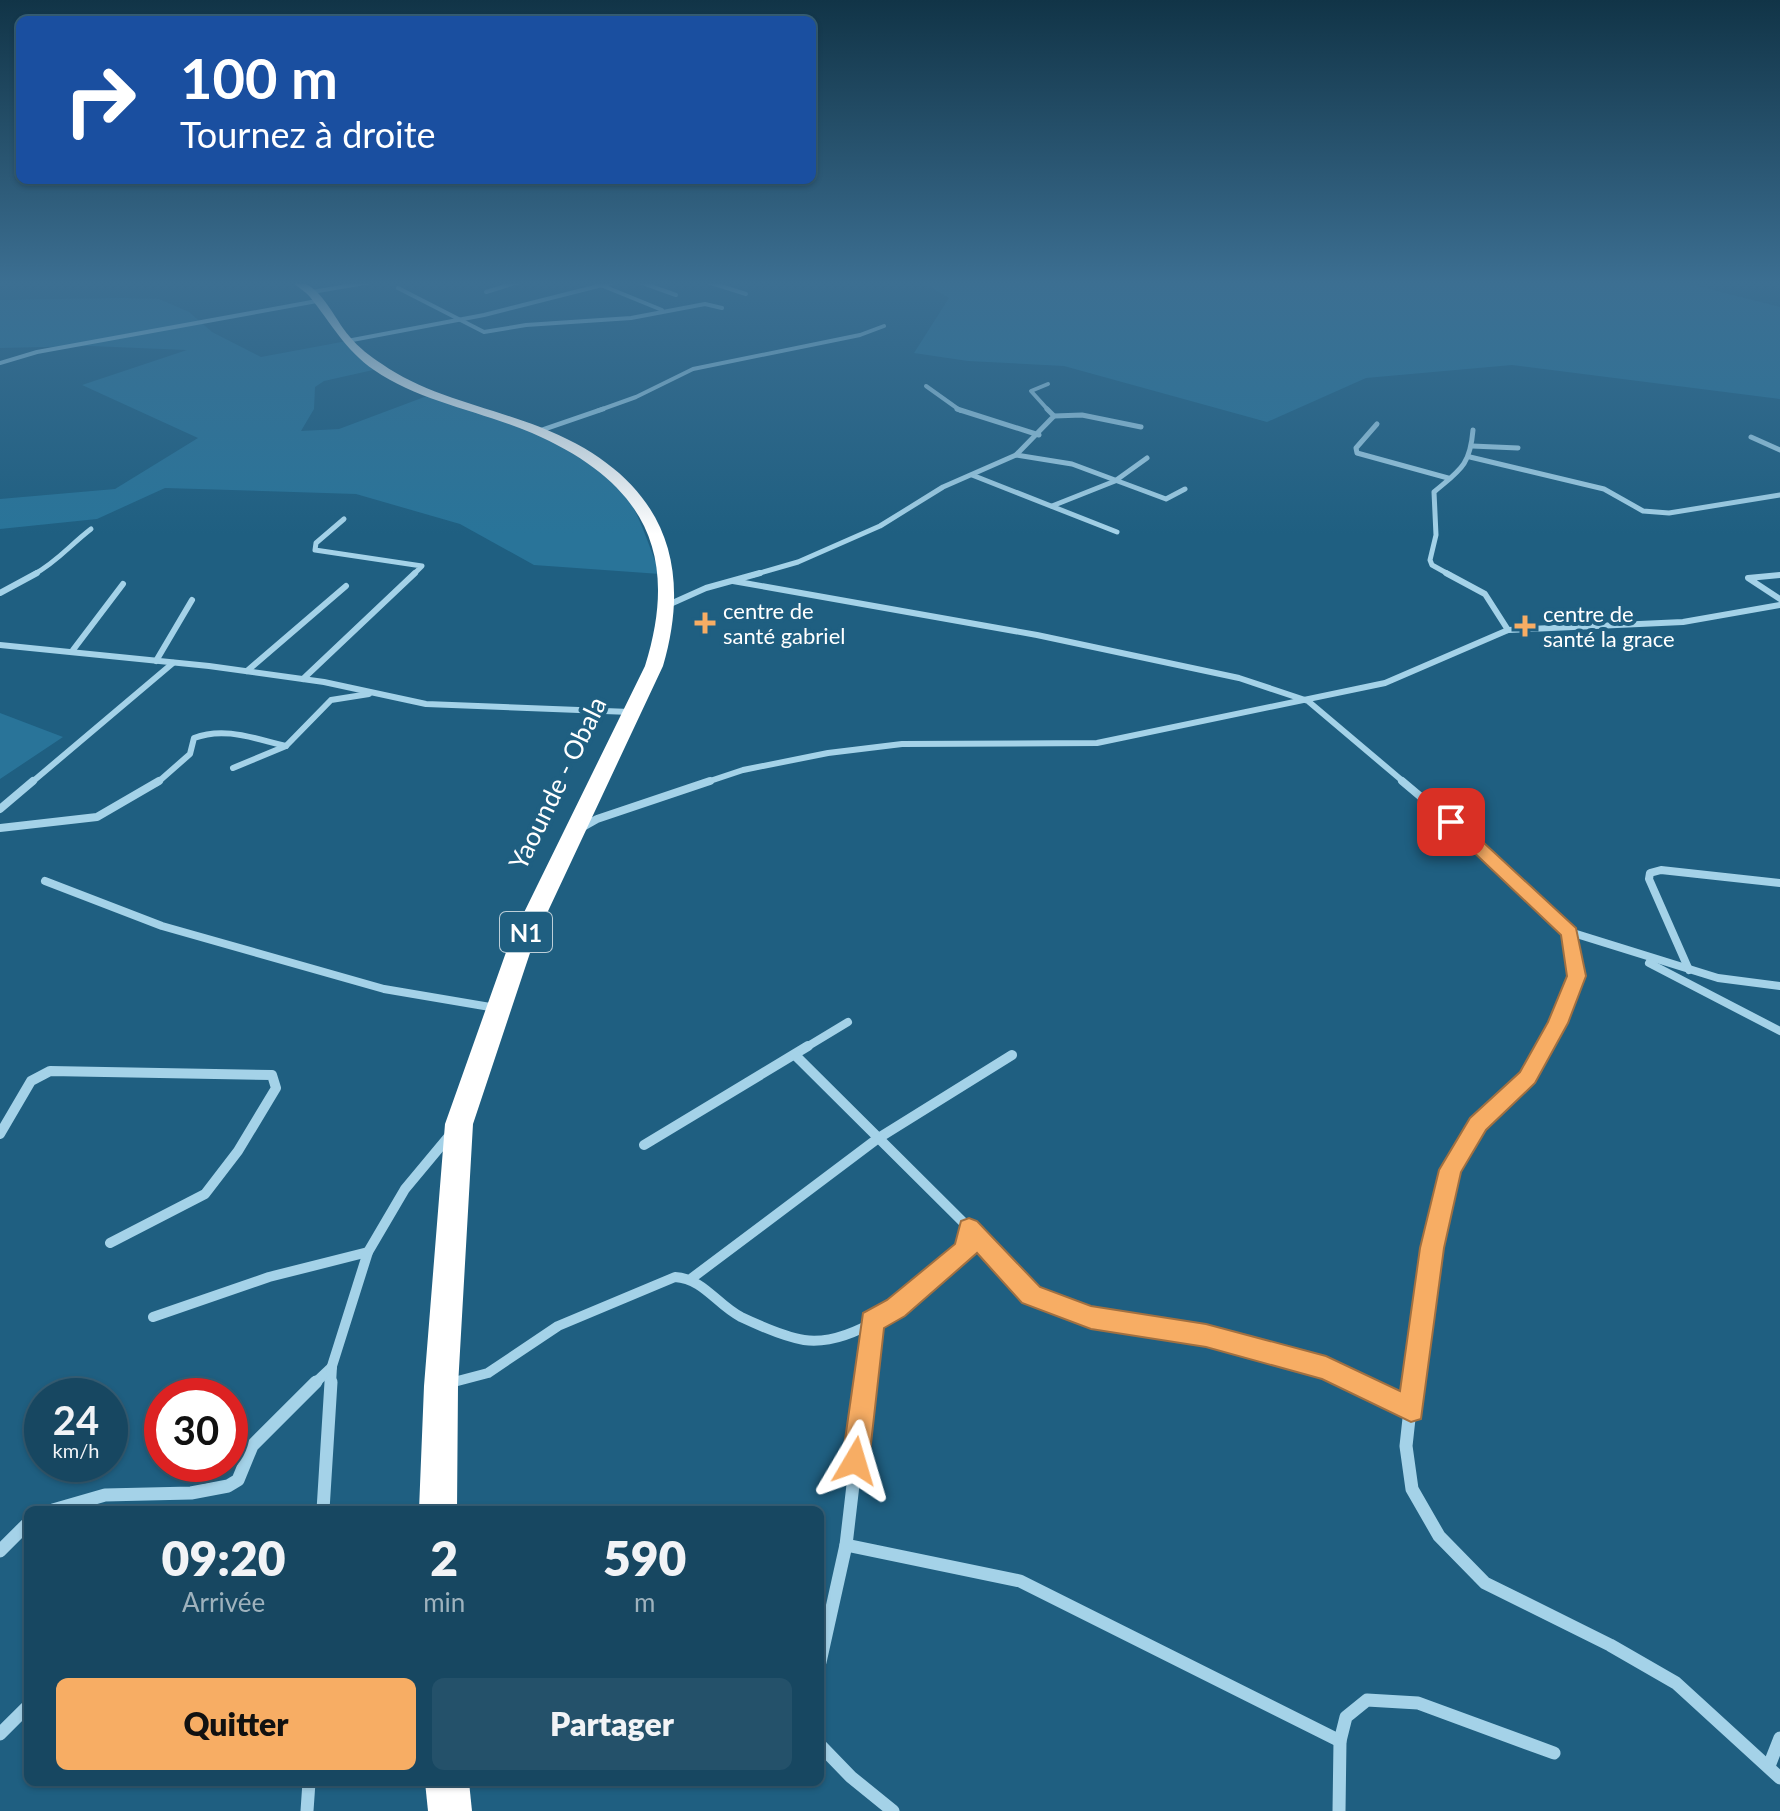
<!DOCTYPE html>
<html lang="fr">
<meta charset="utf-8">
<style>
body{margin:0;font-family:Lato,sans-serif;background:#24516a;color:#f1f3f6;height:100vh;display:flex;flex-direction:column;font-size:30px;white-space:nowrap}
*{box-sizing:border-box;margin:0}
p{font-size:26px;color:#9eb2bd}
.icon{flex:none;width:44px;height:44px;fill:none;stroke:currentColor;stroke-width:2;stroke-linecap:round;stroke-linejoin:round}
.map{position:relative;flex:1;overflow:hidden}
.details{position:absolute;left:24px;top:1506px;width:800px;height:280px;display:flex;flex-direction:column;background:#174761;border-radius:12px;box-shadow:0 2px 6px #0004,0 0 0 2px #365f76}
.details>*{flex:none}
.guide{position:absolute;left:16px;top:16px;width:800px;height:168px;border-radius:12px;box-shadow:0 2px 6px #0004,0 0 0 2px #365f76;background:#1a4fa0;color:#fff;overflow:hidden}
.speed{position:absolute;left:24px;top:1378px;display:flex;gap:16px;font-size:40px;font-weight:700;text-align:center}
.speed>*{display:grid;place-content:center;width:104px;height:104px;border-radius:50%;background:#174761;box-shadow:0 2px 6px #0004,0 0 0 2px #365f76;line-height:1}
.speed small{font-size:20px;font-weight:400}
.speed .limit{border:12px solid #d22;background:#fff;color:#111}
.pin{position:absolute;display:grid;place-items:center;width:68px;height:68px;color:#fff;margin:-34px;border-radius:16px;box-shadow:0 4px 12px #0006}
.me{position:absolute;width:88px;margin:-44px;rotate:7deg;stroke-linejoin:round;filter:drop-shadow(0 0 6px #0008)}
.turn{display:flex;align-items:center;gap:28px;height:168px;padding:0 32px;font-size:36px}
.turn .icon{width:104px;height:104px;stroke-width:2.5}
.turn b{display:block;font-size:56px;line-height:68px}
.eta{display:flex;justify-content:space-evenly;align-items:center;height:136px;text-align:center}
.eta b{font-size:48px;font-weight:800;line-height:56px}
.action{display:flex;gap:16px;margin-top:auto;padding:16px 32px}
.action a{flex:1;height:92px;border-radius:12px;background:#f7ad64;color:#111;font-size:32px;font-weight:800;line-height:92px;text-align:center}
.action a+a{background:#24516a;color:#f1f3f6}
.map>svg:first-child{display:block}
.green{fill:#297499}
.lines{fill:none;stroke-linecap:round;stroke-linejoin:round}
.street-far5{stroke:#a4d2e8;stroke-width:4}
.street-far4{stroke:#a4d2e8;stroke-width:5}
.street-far3{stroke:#a4d2e8;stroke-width:6}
.street-far2{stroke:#a4d2e8;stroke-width:8}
.street-far1{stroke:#a4d2e8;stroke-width:10}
.street{stroke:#a4d2e8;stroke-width:13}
.highway{fill:#fff;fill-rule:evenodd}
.route{fill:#f7ad64;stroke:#a17041;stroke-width:2}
.poi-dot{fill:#f7ad64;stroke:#1f5f81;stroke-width:3}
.labels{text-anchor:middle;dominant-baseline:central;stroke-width:8;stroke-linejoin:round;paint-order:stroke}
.far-poi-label{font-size:22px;fill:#fff;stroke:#1f5f81;text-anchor:start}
.shield{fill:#1f5f81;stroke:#bccfd9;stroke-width:2}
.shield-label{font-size:24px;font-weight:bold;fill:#fff}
.street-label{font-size:26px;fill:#fff;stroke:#1f5f81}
</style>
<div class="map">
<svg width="1780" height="1811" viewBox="0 0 1780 1811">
<rect width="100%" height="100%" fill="#1f5f81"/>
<g class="green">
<path d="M 921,281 L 1677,281 L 1780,307 L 1780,399 L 1512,365 L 1366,378 L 1267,422 L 1064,366 L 968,361 L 914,353 L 949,298 Z"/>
<path d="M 121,298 L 159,299 L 189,312 L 212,332 L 261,357 L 347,341 L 382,368 L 324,381 L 315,387 L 314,409 L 301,431 L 339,429 L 435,393 C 491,413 603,450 632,505 C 643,526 651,551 660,574 L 534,565 L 460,524 L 356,494 L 165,488 L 97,519 L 0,529 L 0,499 L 115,489 L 198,438 L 82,385 L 187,350 L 90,346 L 0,348 L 0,300 Z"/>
<path d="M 0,713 L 63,737 L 0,779 Z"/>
</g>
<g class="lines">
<g class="street-far5">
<path d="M 591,281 L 662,310"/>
<path d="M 637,281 L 676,295"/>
<path d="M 705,281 L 746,294"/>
<path d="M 398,288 L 484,332 L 526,325 L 631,318 L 705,304 L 722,308"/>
<path d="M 312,292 L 376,281"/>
<path d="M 486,292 L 522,281"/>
<path d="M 347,341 L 484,315 L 618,281"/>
<path d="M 0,363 L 37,352 L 317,301"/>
<path d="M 1048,384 L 1031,391 L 1049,411"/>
<path d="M 926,386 L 961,411"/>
<path d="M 597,411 L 636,397 L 693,369 L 860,335 L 884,326"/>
</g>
<g class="street-far4">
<path d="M 957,409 L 1039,435"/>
<path d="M 1054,416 L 1082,415 L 1141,427"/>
<path d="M 1377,424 L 1356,448 L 1357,453 L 1448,478"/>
<path d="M 539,431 L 603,409"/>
<path d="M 1751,437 L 1780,450"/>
<path d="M 1472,446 L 1518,448"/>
<path d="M 1016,455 L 1072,464 L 1166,499 L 1185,489"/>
<path d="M 1470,457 L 1604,489 L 1643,511 L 1669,513 L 1780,495"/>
<path d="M 972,475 L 1117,532"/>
<path d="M 1052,506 L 1115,481 L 1147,458"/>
<path d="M 344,519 L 316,543 L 315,550 L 422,566 L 413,575"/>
<path d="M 33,575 C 57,562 70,545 91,529"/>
<path d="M 753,575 L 798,562 L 880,526 L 943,487 L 1016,455 L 1054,416 L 1047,409"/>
<path d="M 1450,575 L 1432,565 L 1430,560 L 1436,535 L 1434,492 C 1460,470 1470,466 1473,430"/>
</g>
<g class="street-far3">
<path d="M 1446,573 L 1485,594 L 1508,630"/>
<path d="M 1780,575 L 1748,578 L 1780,599"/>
<path d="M 733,581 L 1037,635 L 1239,678 L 1308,701 L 1405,783"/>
<path d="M 0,593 L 37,573"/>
<path d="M 668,605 L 706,588 L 760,573"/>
<path d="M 0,645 L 209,666 L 324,682 L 426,704 L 630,712"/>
<path d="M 73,650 L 123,584"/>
<path d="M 156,661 L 192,600"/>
<path d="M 247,671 L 346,586"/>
<path d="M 303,679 L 415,573"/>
<path d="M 233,768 L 286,746 L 331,700 L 369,694"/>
<path d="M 31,783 L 173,663"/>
<path d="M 157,783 L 190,754 L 194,738 C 225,726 255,739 286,746"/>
<path d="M 704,783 L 743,770 L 828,753 L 902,744 L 1097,743 L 1385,683 L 1508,630 L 1683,622 L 1780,605"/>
</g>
<g class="street-far2">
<path d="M 1402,781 L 1478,845 L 1570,932 L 1577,976 L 1544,1048"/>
<path d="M 0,809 L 33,781"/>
<path d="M 0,828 L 97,817 L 159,781"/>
<path d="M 581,828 L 597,819 L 710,781"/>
<path d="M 45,881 L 162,926 L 384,989 L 496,1008"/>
<path d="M 1570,932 L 1718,978 L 1780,986"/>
<path d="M 1649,963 L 1780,1031"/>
<path d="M 1689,970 L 1649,879 L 1650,873 L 1661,870 L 1780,883"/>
<path d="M 805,1048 L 848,1022"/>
</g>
<g class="street-far1">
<path d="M 0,1134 L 31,1081 L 50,1071 L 272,1075 L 276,1088 L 238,1151 L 205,1194 L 110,1243"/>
<path d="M 644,1145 L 808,1046"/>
<path d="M 969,1228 L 1031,1295 L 1091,1317 L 1206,1335 L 1326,1368 L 1360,1384"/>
<path d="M 692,1278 L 877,1139 L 1012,1055"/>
<path d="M 153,1317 L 269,1277 L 368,1252"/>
<path d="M 450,1383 L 488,1373 L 558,1326 L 675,1277 C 704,1279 716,1304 741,1317 C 758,1325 785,1337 804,1340 C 862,1348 925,1284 966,1250 L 969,1228 L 795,1055"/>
<path d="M 314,1384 L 332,1367"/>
<path d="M 331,1384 L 332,1366 L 368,1252 L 405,1189 L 450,1135"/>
<path d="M 865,1384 L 872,1321"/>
<path d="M 1413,1384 L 1432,1248 L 1451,1170 L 1478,1124 L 1527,1078 L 1545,1046"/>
</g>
<g class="street">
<path d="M 1356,1382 L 1411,1409"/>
<path d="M 1413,1382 L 1406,1446 L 1412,1489 L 1439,1536 L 1485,1583 L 1610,1645 L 1676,1683 L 1780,1778"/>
<path d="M 53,1510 L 105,1495 L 191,1493 L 228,1486 L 238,1480 L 252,1446 L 316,1382"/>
<path d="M 323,1510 L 331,1382"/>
<path d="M 846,1545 L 1020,1581 L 1340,1741"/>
<path d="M 0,1551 L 28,1523"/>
<path d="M 820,1662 L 846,1545 L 865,1382"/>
<path d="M 0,1734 L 26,1708"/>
<path d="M 820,1745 L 851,1777 L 893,1811"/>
<path d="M 1769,1766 L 1780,1738"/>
<path d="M 307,1811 L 309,1782"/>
<path d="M 1339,1811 L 1340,1741 L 1346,1717 L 1367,1700 L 1418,1703 L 1554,1753"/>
</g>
<g class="highway">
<path d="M 292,281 C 320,280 333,318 350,337 C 358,347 371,357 382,364 C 427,396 489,407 540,427 C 652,471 697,550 663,666 L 534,941 L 473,1124 L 458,1386 L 457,1510 L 419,1510 L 424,1386 L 445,1124 L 510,941 L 645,666 C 681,551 642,481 532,433 C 481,411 420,402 374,370 C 345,350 331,323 310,297 C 305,291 297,287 292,281 Z"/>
<path d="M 425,1782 L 469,1782 L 472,1811 L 428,1811 Z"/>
</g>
</g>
<linearGradient id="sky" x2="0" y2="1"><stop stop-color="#113447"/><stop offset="0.53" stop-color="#3c6f92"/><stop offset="1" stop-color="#3c6f92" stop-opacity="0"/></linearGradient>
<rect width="1780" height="534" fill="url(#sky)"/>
<path class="route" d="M 1451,817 L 1457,818 L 1576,928 L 1586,976 L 1568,1023 L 1535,1083 L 1486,1130 L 1461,1172 L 1444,1248 L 1421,1419 L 1411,1422 L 1322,1379 L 1206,1347 L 1091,1329 L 1022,1303 L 977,1253 L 905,1316 L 884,1328 L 869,1461 L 865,1471 L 855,1475 L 846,1471 L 842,1461 L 863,1313 L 887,1300 L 955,1244 L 961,1221 L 969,1218 L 977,1221 L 1040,1287 L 1091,1306 L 1206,1324 L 1326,1356 L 1400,1391 L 1420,1248 L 1439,1170 L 1470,1118 L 1520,1072 L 1548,1022 L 1567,976 L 1561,935 L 1445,825 L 1442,822 Z"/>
<g class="poi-dot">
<path d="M701 611h8v8h8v8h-8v8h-8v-8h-8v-8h8z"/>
<path d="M1521 614h8v8h8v8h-8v8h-8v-8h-8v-8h8z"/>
</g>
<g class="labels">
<g class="far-poi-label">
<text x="723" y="610">centre de<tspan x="723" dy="25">santé gabriel</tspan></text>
<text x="1543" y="613">centre de<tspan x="1543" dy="25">santé la grace</tspan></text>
</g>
<rect class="shield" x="500" y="912" width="52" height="40" rx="6"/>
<g class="shield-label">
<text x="526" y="932">N1</text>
</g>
<g class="street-label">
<text transform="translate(557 783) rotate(-64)">Yaounde - Obala</text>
</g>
</g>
</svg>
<div class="speed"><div>24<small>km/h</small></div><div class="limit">30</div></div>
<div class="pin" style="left:1451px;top:822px;background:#d93025"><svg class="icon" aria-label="arrive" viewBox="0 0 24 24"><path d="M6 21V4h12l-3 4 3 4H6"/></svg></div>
<svg class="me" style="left:855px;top:1461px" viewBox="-20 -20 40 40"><path d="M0-17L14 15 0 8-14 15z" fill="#f7ad64" stroke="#fff" stroke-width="4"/></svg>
<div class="guide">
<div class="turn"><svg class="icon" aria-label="right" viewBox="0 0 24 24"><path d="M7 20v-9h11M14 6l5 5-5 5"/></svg><div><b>100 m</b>Tournez à droite</div></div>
</div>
<section class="details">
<div class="eta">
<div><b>09:20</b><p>Arrivée</p></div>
<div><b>2</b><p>min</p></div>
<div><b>590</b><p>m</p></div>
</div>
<div class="action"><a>Quitter</a><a>Partager</a></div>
</section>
</div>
